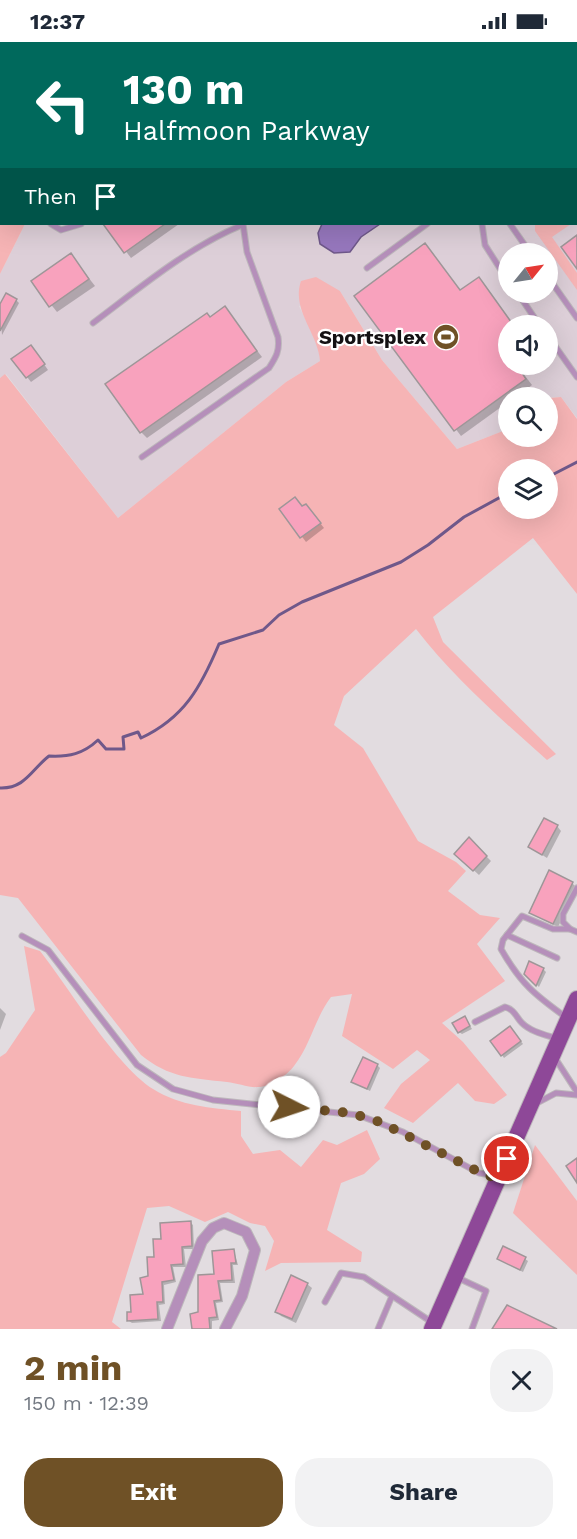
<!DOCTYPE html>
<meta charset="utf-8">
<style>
body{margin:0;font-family:"Work Sans",sans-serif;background:#f2f2f3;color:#1f2937;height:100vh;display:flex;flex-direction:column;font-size:22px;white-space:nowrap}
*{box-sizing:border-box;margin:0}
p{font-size:20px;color:#747a83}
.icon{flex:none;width:33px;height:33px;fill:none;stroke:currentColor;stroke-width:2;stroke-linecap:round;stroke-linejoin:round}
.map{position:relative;height:1287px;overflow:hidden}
.details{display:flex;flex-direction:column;background:#fff;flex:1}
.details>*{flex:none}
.hud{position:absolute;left:0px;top:0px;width:578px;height:183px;box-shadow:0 6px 24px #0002;background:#00695c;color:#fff;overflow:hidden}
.needle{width:39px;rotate:60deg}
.fabs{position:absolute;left:498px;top:201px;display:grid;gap:12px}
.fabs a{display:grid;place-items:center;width:60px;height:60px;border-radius:50%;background:#fff;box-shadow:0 6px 24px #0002;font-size:30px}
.pin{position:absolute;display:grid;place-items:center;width:51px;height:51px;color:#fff;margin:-26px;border:3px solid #fff;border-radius:50%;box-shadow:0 2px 6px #0007}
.me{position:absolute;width:66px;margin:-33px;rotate:94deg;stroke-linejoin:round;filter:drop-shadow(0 0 4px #0008)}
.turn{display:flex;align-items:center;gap:21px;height:126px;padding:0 24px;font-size:27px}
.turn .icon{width:78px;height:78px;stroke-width:2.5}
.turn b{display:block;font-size:42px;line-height:51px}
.then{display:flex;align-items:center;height:57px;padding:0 24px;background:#0003;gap:12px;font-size:22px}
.round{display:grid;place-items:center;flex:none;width:63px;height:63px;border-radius:24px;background:#f2f2f3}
.headline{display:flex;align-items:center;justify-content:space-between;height:102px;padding:0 24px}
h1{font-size:36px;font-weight:700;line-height:45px;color:#6f5126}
.action{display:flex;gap:12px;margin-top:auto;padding:12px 24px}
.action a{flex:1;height:69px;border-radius:24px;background:#6f5126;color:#fff;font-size:24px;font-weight:700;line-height:69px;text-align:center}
.action a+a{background:#f2f2f3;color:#1f2937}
.status{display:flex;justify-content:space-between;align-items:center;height:42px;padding:0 30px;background:#fff;direction:ltr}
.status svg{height:16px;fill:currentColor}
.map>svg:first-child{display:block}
.built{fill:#ddcfd8;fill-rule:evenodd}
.green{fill:#f6b4b5;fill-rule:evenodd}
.water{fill:#9677bd;stroke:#6f588a;stroke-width:1.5}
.shadow{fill:#0003}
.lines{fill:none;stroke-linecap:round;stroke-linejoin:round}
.stream{stroke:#6f588a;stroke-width:3}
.building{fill:#f8a2bd;stroke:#9e9698;stroke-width:1.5}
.service-casing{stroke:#bdb7bb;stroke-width:7}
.minor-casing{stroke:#bdb7bb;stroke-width:12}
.primary-casing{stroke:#bdb7bb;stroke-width:18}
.service{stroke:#b58fba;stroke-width:5}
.minor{stroke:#b58fba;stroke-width:10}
.primary{stroke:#8e4898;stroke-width:16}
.route{stroke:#6f5126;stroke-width:10;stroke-dasharray:0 18}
.labels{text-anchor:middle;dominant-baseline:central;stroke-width:4.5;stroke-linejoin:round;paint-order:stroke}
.poi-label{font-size:20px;font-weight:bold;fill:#141113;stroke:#fff;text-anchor:end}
</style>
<div class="status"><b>12:37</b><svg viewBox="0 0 49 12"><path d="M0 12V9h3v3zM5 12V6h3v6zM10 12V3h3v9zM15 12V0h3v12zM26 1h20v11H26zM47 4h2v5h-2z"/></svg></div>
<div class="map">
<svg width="577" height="1287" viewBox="0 0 577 1287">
<rect width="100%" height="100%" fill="#e2dce0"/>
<path class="built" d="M 53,0 L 577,0 L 577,376 L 561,355 L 508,356 L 508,387 L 457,407 L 382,318 L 340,249 L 299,264 L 319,304 L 320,319 L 286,340 L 118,476 L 6,332 L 0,336 L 0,232 L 25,182 L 576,182 L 576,2 ZM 508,212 L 548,212 L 548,250 L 508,250 ZM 508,284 L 548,284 L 548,322 L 508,322 Z"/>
<g class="green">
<path d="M 0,0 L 54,1 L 2,2 L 2,182 L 25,182 L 0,232 Z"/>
<path d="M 535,182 L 571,182 L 552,195 L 577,231 L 577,248 L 535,189 Z"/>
<path d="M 316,235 L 340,249 L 382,318 L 457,407 L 508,387 L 508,394 L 548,394 L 548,356 L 561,355 L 577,377 L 577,552 L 533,496 L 433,575 L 443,600 L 556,712 L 547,718 C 501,677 454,636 416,587 L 344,654 L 334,683 L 363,706 L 418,799 L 456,820 L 466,829 L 448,849 L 480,873 L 500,876 L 477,902 L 505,939 L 442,981 L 463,1000 L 507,1053 L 494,1062 L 475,1059 L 458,1041 L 413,1081 L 384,1066 L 401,1042 L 430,1018 L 417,1008 L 393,1027 L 342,994 L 352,952 L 331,955 C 315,976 311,1002 294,1024 C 287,1033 272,1044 259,1045 C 249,1046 237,1041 227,1040 C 192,1036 169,1036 141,1013 L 18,856 L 0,853 L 0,336 L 5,332 L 118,476 L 286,340 L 320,319 C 318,291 291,268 301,239 ZM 508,428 L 548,428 L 548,466 L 508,466 Z"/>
<path d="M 24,904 L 40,909 C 69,946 116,1024 153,1047 C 180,1064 211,1066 241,1069 L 241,1094 L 253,1112 L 280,1108 L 301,1125 L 323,1098 L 337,1103 L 367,1088 L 380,1117 L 364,1132 L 341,1141 L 327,1188 L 362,1210 L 361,1220 L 281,1221 L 265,1229 L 274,1199 L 265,1184 L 250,1181 L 228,1170 L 205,1180 L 169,1164 L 147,1166 L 112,1280 L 121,1287 L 0,1287 L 0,1015 L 6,1011 L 35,968 Z"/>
<path d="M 535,1103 L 577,1159 L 577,1233 L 513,1171 Z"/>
</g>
<path class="water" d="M 322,182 L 380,182 L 361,195 L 350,210 L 334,211 L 320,202 L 318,191 Z"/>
<g class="shadow">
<rect x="242" y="0" width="40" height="2"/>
<path d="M 390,0 L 428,0 L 428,2 L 384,2 Z"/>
<path d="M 105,182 L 179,182 L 131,216 Z"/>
<path d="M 431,210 L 461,249 L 479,236 L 485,243 L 514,284 L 508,284 L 508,322 L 516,322 L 532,343 L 515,356 L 508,356 L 508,360 L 461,394 L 356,255 Z"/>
<path d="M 71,213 L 95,244 L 57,270 L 33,240 Z"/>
<path d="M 16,258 L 19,261 L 2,293 L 0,265 Z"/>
<path d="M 225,266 L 262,315 L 147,396 L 141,390 L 211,276 Z"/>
<path d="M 35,309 L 48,328 L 31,340 L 13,317 Z"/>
<path d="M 303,466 L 310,468 L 324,486 L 306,500 L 281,467 Z"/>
<path d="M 557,784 L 561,789 L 547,816 L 530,805 Z"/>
<path d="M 469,797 L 491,819 L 479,833 L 456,812 Z"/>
<path d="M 572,841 L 577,846 L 558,885 L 531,871 Z"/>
<path d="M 543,927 L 546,930 L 539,945 L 525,932 Z"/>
<path d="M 0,966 L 6,972 L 0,988 Z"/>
<path d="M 467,979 L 472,987 L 462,992 L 459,990 Z"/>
<path d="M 513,989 L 523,1002 L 504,1016 L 502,1013 Z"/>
<path d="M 377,1023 L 380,1026 L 370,1049 L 353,1040 Z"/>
<path d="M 190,1180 L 193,1183 L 194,1207 L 184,1207 L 186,1225 L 173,1225 L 176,1240 L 164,1243 L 165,1262 L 159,1263 L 161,1279 L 132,1281 L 129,1279 L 145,1253 L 162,1199 Z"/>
<path d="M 234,1209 L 238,1223 L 233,1223 L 235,1241 L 220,1241 L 223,1260 L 216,1261 L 219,1278 L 212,1279 L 212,1287 L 194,1287 L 216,1233 Z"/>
<path d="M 525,1217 L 528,1219 L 523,1230 L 502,1219 Z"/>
<path d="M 307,1242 L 312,1246 L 296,1281 L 281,1274 L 277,1269 Z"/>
</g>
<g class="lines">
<g class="stream">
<path d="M 24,2 L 24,0"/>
<path d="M 0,33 L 2,32"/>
<path d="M 548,435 L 577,420"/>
<path d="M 0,746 C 25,747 32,727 49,714 C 69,715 83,712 98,698 L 106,707 L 124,707 L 123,695 L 138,690 L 141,696 C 184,676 201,645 219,602 L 263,588 L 279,573 L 302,560 L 401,520 L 428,503 L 464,475 L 508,451"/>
</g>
</g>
<g class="building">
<path d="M 103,182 L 165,182 L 124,211 Z"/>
<path d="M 577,193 L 577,227 L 561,205 Z"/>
<path d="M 425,201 L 460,248 L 479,235 L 514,284 L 508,284 L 508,322 L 516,322 L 526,337 L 454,389 L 354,254 Z"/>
<path d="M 71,211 L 89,237 L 49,265 L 31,239 Z"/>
<path d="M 6,251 L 17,257 L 0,289 L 0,262 Z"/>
<path d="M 225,264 L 257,309 L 140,391 L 105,342 L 207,271 L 210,275 Z"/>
<path d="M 31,303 L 45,322 L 26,336 L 11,317 Z"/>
<path d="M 295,455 L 302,464 L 306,462 L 321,481 L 300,496 L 279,467 Z"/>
<path d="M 544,776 L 558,783 L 542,813 L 528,805 Z"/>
<path d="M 469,795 L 487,814 L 473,829 L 454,812 Z"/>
<path d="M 549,828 L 573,840 L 553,882 L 529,871 Z"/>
<path d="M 529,919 L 544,926 L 536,944 L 524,932 Z"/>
<path d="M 465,974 L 470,984 L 458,991 L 452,981 Z"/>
<path d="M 510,984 L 521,999 L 501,1014 L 490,999 Z"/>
<path d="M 363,1015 L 378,1022 L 367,1047 L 351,1040 Z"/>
<path d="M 577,1116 L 577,1141 L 566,1124 Z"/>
<path d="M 191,1179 L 192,1204 L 182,1205 L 183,1222 L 171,1223 L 174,1238 L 162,1240 L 163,1260 L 157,1260 L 158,1277 L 127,1279 L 127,1270 L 131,1270 L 130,1253 L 143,1252 L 140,1236 L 148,1234 L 147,1215 L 154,1215 L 153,1197 L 161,1197 L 160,1181 Z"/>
<path d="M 503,1204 L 526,1215 L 520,1228 L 497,1217 Z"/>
<path d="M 234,1207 L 236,1221 L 231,1221 L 232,1238 L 218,1239 L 221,1258 L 214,1259 L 217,1275 L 209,1276 L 210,1287 L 192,1287 L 190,1272 L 198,1270 L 198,1233 L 214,1232 L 212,1209 Z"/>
<path d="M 291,1233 L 308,1241 L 292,1277 L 275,1270 Z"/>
<path d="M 507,1263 L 557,1287 L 492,1287 Z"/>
</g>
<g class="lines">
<g class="service-casing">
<g id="service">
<path d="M 111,0 L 112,2"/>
<path d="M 180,0 L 181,2"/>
<path d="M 299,0 L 302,0"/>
<path d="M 547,0 L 547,2"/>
<path d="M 51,182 L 61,188 L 81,182"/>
<path d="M 482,182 L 485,203 L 508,239"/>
<path d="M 510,182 L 531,212"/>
<path d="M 367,226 L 427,182"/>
<path d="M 548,235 L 577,276"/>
<path d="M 517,250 L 540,284"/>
<path d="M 93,281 C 141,245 187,206 242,183"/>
<path d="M 548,294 L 577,335"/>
<path d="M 142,415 L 269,326 C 276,315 280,309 278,295 L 247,210 L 243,182"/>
<path d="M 577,846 L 563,872 L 563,880 L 570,887 L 577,890"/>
<path d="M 507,893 L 557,916"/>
<path d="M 22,894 L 48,908 L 137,1023 L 173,1047 L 213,1058 L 358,1073 L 403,1090 L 479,1131 L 497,1134"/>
<path d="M 567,976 C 535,953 521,942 501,907 L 503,898 L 522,874 L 553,887 L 570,887"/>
<path d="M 475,980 L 505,965 C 515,968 516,975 522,981 C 531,990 546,993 558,997"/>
<path d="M 555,1016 L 577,1050"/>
<path d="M 537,1061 L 556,1051 L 577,1053"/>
<path d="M 456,1235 L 486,1249 L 472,1287"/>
<path d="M 325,1260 L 341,1231 L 364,1235 L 433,1281"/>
<path d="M 378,1287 L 392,1254"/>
</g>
</g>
<g class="minor-casing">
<g id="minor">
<path d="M 144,0 L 145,2"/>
<path d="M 576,144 L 577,144"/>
<path d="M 167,1287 L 202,1199 L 213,1186 L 224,1181 L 246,1190 L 255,1208 L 242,1254 L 225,1287"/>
</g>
</g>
<g class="primary-casing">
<path id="primary" d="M 432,1287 L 577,957"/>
</g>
<use href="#service" class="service"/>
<use href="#minor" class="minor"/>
<use href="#primary" class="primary"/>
</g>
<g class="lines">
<path class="route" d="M 289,1065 L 350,1071 L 380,1080 L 487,1134 L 499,1135 L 507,1117"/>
</g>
<defs>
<g id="stadium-disc" transform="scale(1.35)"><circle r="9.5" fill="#6f5126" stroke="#fff"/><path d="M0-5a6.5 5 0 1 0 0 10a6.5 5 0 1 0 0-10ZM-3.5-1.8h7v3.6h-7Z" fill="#fff"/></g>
</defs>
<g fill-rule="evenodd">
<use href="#stadium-disc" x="446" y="295"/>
</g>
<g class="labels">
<g class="poi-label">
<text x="426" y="295">Sportsplex</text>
</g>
</g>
</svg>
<div class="fabs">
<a><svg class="needle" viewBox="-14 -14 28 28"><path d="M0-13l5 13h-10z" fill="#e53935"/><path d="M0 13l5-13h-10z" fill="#747a83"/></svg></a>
<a><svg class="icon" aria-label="sound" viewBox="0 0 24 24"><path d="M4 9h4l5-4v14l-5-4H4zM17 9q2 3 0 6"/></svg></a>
<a><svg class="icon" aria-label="search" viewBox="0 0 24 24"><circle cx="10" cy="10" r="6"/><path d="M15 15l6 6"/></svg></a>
<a><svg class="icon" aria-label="layers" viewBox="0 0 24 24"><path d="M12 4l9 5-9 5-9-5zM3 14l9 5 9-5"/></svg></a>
</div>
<div class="pin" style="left:507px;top:1117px;background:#d93025"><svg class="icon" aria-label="arrive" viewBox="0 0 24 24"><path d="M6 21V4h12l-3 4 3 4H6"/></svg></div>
<svg class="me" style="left:289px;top:1065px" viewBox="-20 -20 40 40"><circle r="19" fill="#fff"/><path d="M0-13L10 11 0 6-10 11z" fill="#6f5126"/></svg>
<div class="hud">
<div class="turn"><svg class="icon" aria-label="left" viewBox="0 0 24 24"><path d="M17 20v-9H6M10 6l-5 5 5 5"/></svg><div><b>130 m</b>Halfmoon Parkway</div></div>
<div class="then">Then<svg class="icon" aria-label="arrive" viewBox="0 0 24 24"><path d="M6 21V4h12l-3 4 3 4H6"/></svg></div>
</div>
</div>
<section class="details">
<div class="headline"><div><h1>2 min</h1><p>150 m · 12:39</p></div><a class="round"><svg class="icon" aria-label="close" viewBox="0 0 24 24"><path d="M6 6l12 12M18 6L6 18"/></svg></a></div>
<div class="action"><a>Exit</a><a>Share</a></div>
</section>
